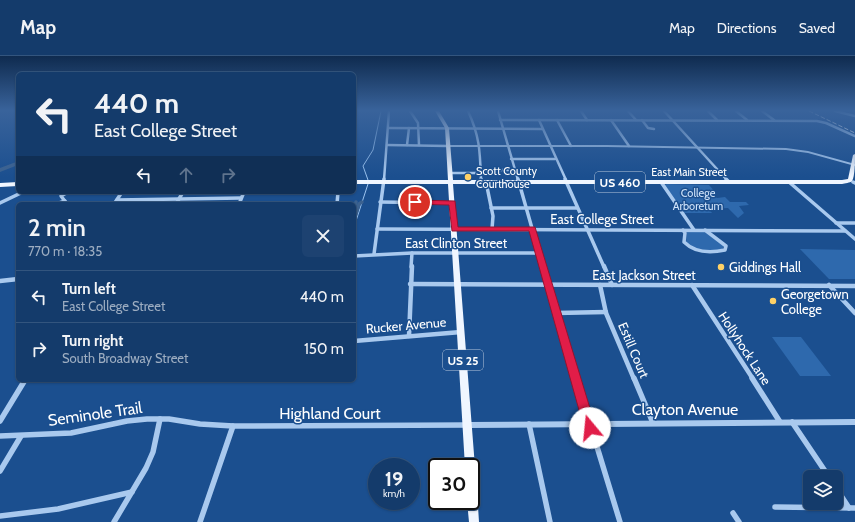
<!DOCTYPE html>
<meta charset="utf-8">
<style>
body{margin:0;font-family:Cabin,sans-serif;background:#1d4271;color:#f1f3f6;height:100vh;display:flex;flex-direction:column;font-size:15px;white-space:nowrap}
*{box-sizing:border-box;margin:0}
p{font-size:13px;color:#9dadc1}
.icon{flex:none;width:22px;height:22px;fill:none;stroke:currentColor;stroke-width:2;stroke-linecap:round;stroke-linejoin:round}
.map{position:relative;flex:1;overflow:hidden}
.side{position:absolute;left:16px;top:146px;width:340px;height:180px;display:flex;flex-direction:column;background:#143b6b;border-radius:6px;box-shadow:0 1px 3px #0004,0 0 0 1px #33557e}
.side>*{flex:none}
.banner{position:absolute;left:16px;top:16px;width:340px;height:122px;border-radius:6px;box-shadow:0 1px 3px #0004,0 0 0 1px #33557e;background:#143b6b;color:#f1f3f6;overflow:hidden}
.controls{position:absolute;left:803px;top:414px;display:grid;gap:8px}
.controls a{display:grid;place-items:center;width:40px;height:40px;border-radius:6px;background:#143b6b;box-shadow:0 1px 3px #0004,0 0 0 1px #33557e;font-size:20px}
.speed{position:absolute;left:368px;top:402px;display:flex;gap:8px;font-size:20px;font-weight:700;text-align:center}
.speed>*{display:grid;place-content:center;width:52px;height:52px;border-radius:50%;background:#143b6b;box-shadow:0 1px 3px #0004,0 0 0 1px #33557e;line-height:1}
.speed small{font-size:10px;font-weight:400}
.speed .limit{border:2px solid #111;border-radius:6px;background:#fff;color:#111}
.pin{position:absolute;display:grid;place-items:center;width:34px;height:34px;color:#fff;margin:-17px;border:2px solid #fff;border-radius:50%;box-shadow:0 1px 4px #0007}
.me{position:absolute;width:44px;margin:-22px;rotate:343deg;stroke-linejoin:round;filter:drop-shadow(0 0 3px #0008)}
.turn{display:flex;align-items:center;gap:14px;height:84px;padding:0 12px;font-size:18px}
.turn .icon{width:52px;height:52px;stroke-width:2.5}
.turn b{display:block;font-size:28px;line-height:34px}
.lanes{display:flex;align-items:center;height:38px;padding:0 12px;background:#0003;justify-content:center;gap:20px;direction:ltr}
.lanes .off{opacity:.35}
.round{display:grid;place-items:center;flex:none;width:42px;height:42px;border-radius:6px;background:#1d4271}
.head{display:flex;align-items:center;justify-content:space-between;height:68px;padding:0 12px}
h1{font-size:24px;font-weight:600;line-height:30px}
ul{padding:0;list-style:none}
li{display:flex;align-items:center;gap:12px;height:52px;padding:0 12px;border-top:1px solid #33557e}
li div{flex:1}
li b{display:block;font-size:15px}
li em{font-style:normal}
header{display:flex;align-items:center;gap:24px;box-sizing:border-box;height:56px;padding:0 20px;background:#143b6b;border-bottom:1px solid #33557e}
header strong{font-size:19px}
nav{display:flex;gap:22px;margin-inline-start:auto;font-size:14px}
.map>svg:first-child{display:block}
.green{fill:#2e69ad}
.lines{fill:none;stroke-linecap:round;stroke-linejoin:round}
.stream{stroke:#9cc4f0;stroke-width:1}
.canal{stroke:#3c6290;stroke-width:3.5}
.river{fill:#3c6290;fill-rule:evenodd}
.minor-far3{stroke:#a9c9ee;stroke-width:2.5}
.minor-far2{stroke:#a9c9ee;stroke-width:3.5}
.minor-far1{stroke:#a9c9ee;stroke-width:4.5}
.minor{stroke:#a9c9ee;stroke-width:5.5}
.tertiary{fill:#a9c9ee;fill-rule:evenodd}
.primary{fill:#f0f6ff;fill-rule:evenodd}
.rail{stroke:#fff;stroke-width:1;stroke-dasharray:4.5 2;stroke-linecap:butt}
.route{fill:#e11d48;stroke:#92132f}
.poi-dot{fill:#ffd166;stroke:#1b4f8f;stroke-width:1.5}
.labels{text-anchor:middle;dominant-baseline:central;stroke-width:3;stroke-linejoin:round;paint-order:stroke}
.far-poi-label{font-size:11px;fill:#fff;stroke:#1b4f8f;text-anchor:start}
.far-street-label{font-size:11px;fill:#fff;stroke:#1b4f8f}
.far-park-label{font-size:11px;fill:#cfe3fa;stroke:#1b4f8f}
.shield{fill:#1b4f8f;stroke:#bbcadd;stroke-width:1}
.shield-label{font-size:12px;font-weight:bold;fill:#fff}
.street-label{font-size:13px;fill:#fff;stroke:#1b4f8f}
.poi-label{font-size:13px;fill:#fff;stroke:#1b4f8f;text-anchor:start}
.near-street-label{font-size:16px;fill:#fff;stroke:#1b4f8f}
</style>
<header>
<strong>Map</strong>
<nav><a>Map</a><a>Directions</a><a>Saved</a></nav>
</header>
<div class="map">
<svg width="855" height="466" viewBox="0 0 855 466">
<rect width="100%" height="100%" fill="#1b4f8f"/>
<g class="green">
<path d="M 667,128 L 709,129 L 716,137 L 713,139 L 717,142 L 725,141 L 730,146 L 746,146 L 749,149 L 739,150 L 744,157 L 738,162 L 728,152 L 709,153 L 712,157 L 684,157 L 664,129 Z"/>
<path d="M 687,176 C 692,176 699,175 704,176 C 710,177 722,185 724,191 L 721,194 L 698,194 L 686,187 Z"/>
<path d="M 800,193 L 855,194 L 855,223 L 829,223 Z"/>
<path d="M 772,281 L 801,281 L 831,320 L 800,320 Z"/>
</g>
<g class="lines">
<g class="stream">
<path d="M 368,124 L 363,110 L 373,94 L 381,55"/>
<path d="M 354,171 L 368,128"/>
</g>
<g class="canal">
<path d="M 354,153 L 356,146"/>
<path d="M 354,164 L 359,148 L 362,146"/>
</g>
<path class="river" d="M 16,106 L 18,106 L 18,109 L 0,116 L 0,112 Z"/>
<g class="minor-far3">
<path d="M 410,55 L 418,67 L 419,89"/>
<path d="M 468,55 C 480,81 480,96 481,124"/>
<path d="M 498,55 L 518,124"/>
<path d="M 581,55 L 587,64"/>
<path d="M 628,55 L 636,64"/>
<path d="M 664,55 L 727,124"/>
<path d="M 708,55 L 717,64"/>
<path d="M 736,55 L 747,64"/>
<path d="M 762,55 L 774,64"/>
<path d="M 835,55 L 855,60"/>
<path d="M 500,64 L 817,65 L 826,67 L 855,80"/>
<path d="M 539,64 L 566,124"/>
<path d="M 557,64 L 571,90"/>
<path d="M 611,64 L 629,90"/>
<path d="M 642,64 L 648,72 L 654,73"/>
<path d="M 389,72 L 542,73"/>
<path d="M 387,89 L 448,90"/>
<path d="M 407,89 L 409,72"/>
<path d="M 511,103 L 555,103"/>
<path d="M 482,114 L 514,114"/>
<path d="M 450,117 L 480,117"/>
<path d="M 384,124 L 389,55"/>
</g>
<g class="minor-far2">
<path d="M 481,123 L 481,126"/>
<path d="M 518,123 L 543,211"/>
<path d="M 565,123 L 604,211"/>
<path d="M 726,123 L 729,126"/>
<path d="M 486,126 L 493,160 L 492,173"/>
<path d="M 661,126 L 694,174"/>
<path d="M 789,126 L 855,183"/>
<path d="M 853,126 L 855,127"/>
<path d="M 117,144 L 241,142"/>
<path d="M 380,146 L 452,147"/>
<path d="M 0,147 L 23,136"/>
<path d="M 56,148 L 65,145"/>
<path d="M 67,148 L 61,140 L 68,136"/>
<path d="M 114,148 L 122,136"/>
<path d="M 176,148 L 183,136"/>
<path d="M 239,148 L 244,136"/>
<path d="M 337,148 L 338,136"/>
<path d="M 491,152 L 577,152"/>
<path d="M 836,167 L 855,167"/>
<path d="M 377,173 L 845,175"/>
<path d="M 683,174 L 685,177 L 684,186 C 695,197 711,197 725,194 L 726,190 L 705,174"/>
<path d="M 374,198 L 384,123"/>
<path d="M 354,200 L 412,197 L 538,197"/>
<path d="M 411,211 L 412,197"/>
</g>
<g class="minor-far1">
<path d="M 543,210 L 576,323"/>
<path d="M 604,210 L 612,229"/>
<path d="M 0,225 L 18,223"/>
<path d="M 410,228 L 855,230"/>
<path d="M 600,229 L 606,257 L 634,323"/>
<path d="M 692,229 L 753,323"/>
<path d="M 829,229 L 855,257"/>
<path d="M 556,257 L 606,256"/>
<path d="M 409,280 L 412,210"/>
<path d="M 354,285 L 461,276"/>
</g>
<g class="minor">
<path d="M 576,322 L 620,466"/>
<path d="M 634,322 L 653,367"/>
<path d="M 752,322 L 780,366"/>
<path d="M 0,365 L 25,324"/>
<path d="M 792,366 L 829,421"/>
<path d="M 529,368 L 550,466"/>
<path d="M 0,380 L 71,377 L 127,365 L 147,363 L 169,363 L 200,368 L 233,370 L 467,369"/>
<path d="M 0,415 L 21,380"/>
<path d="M 836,432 L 849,452"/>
<path d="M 775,451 L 855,452"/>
<path d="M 733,457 L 739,466"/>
<path d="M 0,460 L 58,453 L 132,436"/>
<path d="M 114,466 L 146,412 L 153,396 L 160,363"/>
<path d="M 200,466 L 233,370"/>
</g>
<g class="tertiary">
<path d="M 447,89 L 607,89 L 786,92 L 808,95 L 855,108 L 855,110 L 808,97 L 786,94 L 607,91 L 448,91 L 446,90 Z"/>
<path d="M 855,363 L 855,369 L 468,372 L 465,371 L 464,369 L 465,367 L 468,366 Z"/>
</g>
<g class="primary">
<path d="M 435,55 L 439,55 L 449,72 L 453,124 L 842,124 L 848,123 L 853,99 L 855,98 C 855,104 855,121 852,125 C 850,127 845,127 842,128 L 453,128 L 475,411 L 473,415 L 475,416 L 476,419 L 479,466 L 469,466 L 467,445 L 471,445 L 471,411 L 465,411 L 448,128 L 354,128 L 354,124 L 448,124 L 445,72 Z"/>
<path d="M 18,126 L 18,130 L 0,131 L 0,127 Z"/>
</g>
<path class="rail" d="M 809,55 L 855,77"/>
</g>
<linearGradient id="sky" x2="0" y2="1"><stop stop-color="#0f2b4f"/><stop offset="0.45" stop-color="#39639b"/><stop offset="1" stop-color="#39639b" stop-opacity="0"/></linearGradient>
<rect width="855" height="121" fill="url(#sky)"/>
<path class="route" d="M 415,144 L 455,145 L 458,171 L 535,171 L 596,372 L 594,376 L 590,378 L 586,376 L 584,372 L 529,175 L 452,175 L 449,149 L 413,148 L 412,146 Z"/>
<g class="poi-dot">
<circle cx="468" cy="121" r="4"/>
<circle cx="721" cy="211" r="4"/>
<circle cx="773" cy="245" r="4"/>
</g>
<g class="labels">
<g class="far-poi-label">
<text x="476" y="115">Scott County<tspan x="476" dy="13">Courthouse</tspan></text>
</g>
<g class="far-street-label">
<text x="689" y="116">East Main Street</text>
</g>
<g class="far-park-label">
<text x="698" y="137">College<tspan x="698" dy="13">Arboretum</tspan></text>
</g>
<g class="shield">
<rect x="595" y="116" width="50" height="20" rx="3"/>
<rect x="443" y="294" width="40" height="20" rx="3"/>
</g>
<g class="shield-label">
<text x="620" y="126">US 460</text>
<text x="463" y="304">US 25</text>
</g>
<g class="street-label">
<text x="602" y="163">East College Street</text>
<text x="456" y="187">East Clinton Street</text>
<text x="644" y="219">East Jackson Street</text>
<text transform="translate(406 269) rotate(-5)">Rucker Avenue</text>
<text transform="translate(745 292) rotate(57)">Hollyhock Lane</text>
<text transform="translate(634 294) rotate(67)">Estill Court</text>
</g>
<g class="poi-label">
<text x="729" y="211">Giddings Hall</text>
<text x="781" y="238">Georgetown<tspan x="781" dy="15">College</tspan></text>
</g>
<g class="near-street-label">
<text x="685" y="353">Clayton Avenue</text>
<text x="330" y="357">Highland Court</text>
<text transform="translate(95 358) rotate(-8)">Seminole Trail</text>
</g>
</g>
</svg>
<div class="controls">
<a><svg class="icon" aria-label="layers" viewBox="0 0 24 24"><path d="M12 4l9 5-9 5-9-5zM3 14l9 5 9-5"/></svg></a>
</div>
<div class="speed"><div>19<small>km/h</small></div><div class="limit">30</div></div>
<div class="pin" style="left:415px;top:146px;background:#d93025"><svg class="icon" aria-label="arrive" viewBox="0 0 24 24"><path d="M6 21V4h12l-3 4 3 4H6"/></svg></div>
<svg class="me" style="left:590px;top:372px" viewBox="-20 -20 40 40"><circle r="19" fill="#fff"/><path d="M0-13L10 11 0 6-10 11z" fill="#e11d48"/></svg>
<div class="banner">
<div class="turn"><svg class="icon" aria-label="left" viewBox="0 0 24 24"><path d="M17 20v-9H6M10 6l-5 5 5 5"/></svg><div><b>440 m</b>East College Street</div></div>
<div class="lanes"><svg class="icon" aria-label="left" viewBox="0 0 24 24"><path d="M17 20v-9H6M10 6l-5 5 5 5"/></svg><svg class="icon off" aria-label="ahead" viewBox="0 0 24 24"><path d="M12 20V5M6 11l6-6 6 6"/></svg><svg class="icon off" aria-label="right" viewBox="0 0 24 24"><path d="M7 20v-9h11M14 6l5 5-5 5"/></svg></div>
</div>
<section class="side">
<div class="head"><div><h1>2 min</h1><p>770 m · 18:35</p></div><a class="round"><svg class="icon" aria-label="close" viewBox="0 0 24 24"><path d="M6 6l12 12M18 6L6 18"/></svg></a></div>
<ul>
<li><svg class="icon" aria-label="left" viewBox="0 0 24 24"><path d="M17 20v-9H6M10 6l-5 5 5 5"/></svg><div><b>Turn left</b><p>East College Street</p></div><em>440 m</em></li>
<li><svg class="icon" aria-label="right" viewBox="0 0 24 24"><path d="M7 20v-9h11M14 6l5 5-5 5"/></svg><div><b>Turn right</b><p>South Broadway Street</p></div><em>150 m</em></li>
</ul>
</section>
</div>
